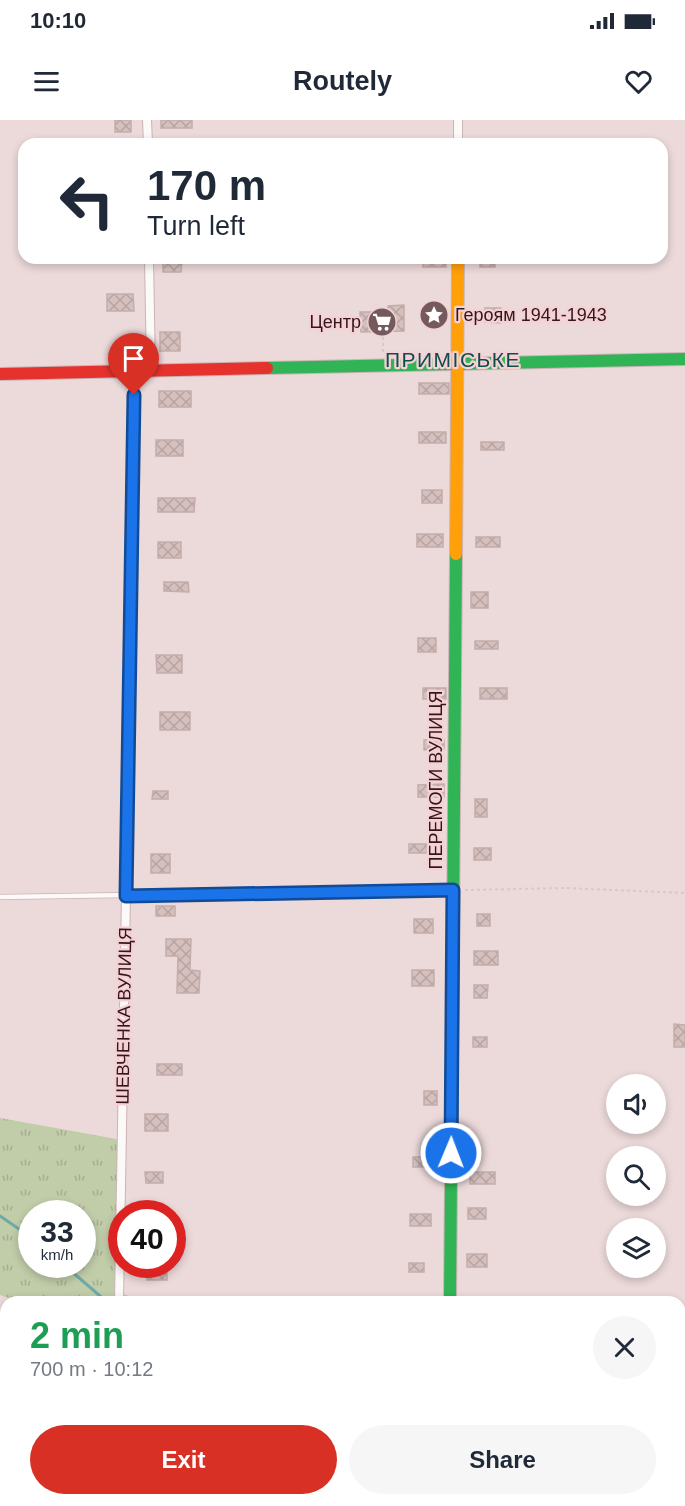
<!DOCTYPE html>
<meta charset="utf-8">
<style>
body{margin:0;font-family:Helvetica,sans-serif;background:#f6f6f7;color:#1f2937;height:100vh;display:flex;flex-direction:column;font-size:22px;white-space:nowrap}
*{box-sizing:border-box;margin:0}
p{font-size:20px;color:#747a83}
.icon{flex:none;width:33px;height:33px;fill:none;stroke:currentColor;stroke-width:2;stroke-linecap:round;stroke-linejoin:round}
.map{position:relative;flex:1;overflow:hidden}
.drawer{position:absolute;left:0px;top:1176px;width:686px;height:210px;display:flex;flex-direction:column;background:#fff;border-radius:18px 18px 0 0;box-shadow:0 3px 9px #0003}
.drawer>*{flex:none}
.banner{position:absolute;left:18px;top:18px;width:650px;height:126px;border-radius:18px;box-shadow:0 3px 9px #0003;background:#fff;color:#1f2937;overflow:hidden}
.controls{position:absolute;left:606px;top:954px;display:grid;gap:12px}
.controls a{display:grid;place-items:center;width:60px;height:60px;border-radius:50%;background:#fff;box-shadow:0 3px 9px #0003;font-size:30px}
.speed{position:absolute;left:18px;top:1080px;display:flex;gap:12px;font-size:30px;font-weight:700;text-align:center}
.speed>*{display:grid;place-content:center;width:78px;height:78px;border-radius:50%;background:#fff;box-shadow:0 3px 9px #0003;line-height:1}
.speed small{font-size:15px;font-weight:400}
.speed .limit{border:9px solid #d22;background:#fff;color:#111}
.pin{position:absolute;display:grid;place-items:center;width:51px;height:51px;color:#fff;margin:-62px -26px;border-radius:50% 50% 50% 0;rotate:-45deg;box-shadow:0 0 6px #0007}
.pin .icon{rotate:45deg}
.me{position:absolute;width:66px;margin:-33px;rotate:1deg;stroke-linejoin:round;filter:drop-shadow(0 0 4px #0008)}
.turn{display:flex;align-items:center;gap:21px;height:126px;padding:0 30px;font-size:27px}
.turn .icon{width:78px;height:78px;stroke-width:2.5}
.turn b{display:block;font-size:42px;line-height:51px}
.round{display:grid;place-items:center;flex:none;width:63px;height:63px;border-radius:32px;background:#f6f6f7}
.headline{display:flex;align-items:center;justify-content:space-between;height:102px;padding:0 30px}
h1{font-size:36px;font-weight:700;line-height:45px;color:#1e9e55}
.cta{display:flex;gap:12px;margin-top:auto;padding:12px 30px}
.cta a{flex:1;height:69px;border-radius:36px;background:#d93025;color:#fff;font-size:24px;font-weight:700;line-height:69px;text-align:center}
.cta a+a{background:#f6f6f7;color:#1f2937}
.status{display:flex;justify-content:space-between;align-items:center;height:42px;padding:0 30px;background:#fff;direction:ltr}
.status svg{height:16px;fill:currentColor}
header{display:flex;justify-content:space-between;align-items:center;height:78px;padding:0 30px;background:#fff;font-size:27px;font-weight:700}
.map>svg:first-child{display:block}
.grass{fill:url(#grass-tufts);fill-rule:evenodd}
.forest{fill:url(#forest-crowns)}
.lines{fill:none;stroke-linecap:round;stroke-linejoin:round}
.stream{stroke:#6fa9a8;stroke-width:3}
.building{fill:url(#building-cross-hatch);stroke:#c4adab;stroke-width:1.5}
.lane-casing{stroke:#ccb3b6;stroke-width:6}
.street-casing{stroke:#ccb3b6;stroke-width:10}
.fast-casing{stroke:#ccb3b6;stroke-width:14}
.slow-casing{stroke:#ccb3b6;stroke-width:14}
.jam-casing{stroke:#ccb3b6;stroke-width:14}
.path{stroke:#d2cbcc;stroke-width:2;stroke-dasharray:3 3;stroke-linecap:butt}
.lane{stroke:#fcf9f9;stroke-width:4.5}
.street{stroke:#fcf9f9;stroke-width:8}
.fast{stroke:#30b455;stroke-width:12}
.slow{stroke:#ff9f0a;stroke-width:12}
.jam{stroke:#e5322d;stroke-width:12}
.route-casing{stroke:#114b97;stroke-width:15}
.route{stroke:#1a73e8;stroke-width:10}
.labels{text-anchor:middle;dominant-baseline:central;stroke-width:4.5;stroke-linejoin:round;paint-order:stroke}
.poi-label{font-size:18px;fill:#34151a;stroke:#f4d1d4;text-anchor:start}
.street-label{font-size:18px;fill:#34151a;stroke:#f4d1d4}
.quarter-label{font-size:21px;letter-spacing:1.5px;fill:#0f4d4c;stroke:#f4d1d4}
</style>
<div class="status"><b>10:10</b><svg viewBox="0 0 49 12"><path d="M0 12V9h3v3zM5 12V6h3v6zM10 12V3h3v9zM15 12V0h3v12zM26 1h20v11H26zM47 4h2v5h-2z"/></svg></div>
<header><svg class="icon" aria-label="menu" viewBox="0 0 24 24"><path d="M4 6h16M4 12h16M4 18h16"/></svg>Routely<svg class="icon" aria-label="heart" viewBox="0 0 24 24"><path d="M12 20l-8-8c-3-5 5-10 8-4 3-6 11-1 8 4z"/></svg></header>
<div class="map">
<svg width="685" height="1386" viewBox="0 0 685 1386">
<defs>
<pattern id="grass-tufts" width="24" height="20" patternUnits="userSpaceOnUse" patternTransform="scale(1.5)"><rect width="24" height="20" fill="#c1cca9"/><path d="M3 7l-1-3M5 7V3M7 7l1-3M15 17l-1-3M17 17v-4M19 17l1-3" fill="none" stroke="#a6ae91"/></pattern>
<pattern id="forest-crowns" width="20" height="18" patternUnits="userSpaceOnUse" patternTransform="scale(1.5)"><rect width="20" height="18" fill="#b3c09a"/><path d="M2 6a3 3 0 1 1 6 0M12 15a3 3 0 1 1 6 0" fill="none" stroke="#9ba484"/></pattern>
<pattern id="building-cross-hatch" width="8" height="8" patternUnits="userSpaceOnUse" patternTransform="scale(1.5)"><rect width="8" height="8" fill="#d5c0be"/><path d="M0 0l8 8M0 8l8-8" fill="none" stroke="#b7a4a3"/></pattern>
</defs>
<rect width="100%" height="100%" fill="#ecd9da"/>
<g class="grass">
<path d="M 0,998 L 122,1020 L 119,1173 L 148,1182 L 21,1182 L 0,1175 ZM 32,1094 L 82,1094 L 82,1144 L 32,1144 Z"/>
<path d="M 330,1380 L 463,1380 L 482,1386 L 343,1386 Z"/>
</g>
<path class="forest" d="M 381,1380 L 463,1380 L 482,1386 L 397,1386 Z"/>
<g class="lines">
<g class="stream">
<path d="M 0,1096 L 32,1118"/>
<path d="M 63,1144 L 107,1182"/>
<path d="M 400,1380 L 413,1386"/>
</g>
</g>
<g class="building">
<rect x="115" y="0" width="16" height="12"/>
<rect x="161" y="0" width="31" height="8"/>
<rect x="423" y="138" width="23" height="9"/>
<rect x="480" y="138" width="15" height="9"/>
<path d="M 163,140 L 182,140 L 181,152 L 163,152 Z"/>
<path d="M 107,174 L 133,174 L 134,191 L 107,191 Z"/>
<path d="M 404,185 L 404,211 L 361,212 L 360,192 L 389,192 L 388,186 Z"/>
<path d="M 485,188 L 501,188 L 501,203 L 485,202 Z"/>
<rect x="160" y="212" width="20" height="19"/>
<rect x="419" y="263" width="30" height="11"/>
<rect x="159" y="271" width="32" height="16"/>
<rect x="419" y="312" width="27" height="11"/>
<rect x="156" y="320" width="27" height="16"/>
<rect x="481" y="322" width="23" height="8"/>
<rect x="422" y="370" width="20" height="13"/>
<path d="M 158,378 L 195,378 L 194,392 L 158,392 Z"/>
<rect x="417" y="414" width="26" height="13"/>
<rect x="476" y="417" width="24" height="10"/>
<rect x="158" y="422" width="23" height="16"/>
<path d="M 164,462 L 188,462 L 189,472 L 164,471 Z"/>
<rect x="471" y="472" width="17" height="16"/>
<rect x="418" y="518" width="18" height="14"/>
<rect x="475" y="521" width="23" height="8"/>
<path d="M 156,535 L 182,535 L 182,553 L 157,553 Z"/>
<rect x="423" y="568" width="23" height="11"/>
<rect x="480" y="568" width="27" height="11"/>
<rect x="160" y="592" width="30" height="18"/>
<path d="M 424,620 L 444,620 L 444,629 L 424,630 Z"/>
<path d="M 444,664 L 444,677 L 418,677 L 418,665 Z"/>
<path d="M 153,671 L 168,671 L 168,679 L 152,679 Z"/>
<rect x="475" y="679" width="12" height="18"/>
<rect x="409" y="724" width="18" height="9"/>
<rect x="474" y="728" width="17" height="12"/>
<rect x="151" y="734" width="19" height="19"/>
<rect x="156" y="786" width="19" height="10"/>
<rect x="477" y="794" width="13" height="12"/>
<rect x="414" y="799" width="19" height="14"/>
<path d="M 166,819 L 191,819 L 190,850 L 200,851 L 199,873 L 177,873 L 178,836 L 166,836 Z"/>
<rect x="474" y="831" width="24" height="14"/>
<rect x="412" y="850" width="22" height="16"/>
<path d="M 474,865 L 488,865 L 487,878 L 474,878 Z"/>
<path d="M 674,904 L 685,905 L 685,927 L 674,927 Z"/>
<rect x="473" y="917" width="14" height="10"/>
<rect x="157" y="944" width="25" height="11"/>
<rect x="424" y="971" width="13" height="14"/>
<rect x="145" y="994" width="23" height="17"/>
<rect x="413" y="1037" width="18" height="10"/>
<path d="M 145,1052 L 163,1052 L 163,1063 L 146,1063 Z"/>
<rect x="470" y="1052" width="25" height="12"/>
<rect x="468" y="1088" width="18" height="11"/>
<rect x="410" y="1094" width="21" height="12"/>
<rect x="467" y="1134" width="20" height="13"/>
<rect x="409" y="1143" width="15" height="9"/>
<rect x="147" y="1144" width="20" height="16"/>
</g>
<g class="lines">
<g class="lane-casing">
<path id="lane" d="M 0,777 L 453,770"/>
</g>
<g class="street-casing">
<g id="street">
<path d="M 147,0 L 148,24"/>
<path d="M 458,24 L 458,0"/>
<path d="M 149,138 L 151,251"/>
<path d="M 119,1182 L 135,251"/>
</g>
</g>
<g class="fast-casing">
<g id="fast">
<path d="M 267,248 L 685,239"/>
<path d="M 450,1182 L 456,434"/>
</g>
</g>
<g class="slow-casing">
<path id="slow" d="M 456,434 L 458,138"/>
</g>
<g class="jam-casing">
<path id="jam" d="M 0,254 L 267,248"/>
</g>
<g class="path">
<path d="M 383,211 L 383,235"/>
<path d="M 465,770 L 565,768 L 685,773"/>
<path d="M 462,1177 L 561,1182"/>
<path d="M 680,1188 L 685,1189"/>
<path d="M 330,1380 L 343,1386"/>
<path d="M 448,1386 L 449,1380"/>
</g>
<use href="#lane" class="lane"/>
<use href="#street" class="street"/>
<use href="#fast" class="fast"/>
<use href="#slow" class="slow"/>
<use href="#jam" class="jam"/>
</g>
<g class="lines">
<g class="route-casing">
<path id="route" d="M 134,275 L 126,776 L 453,770 L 451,1033"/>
</g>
<use href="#route" class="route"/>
</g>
<defs>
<g id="sight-disc" transform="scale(1.5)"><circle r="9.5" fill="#745a5d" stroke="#f4d1d4"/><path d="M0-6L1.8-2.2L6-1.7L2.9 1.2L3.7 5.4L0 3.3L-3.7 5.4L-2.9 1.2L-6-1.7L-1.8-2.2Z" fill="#fff"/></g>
<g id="supermarket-disc" transform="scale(1.5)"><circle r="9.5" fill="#745a5d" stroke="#f4d1d4"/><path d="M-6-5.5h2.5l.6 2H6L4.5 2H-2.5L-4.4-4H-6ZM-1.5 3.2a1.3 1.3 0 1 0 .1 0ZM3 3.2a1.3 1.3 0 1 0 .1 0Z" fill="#fff"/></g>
</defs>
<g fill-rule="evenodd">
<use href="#sight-disc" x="434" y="195"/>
<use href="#supermarket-disc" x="382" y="202"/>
</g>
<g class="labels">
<g class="poi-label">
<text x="455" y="195">Героям 1941-1943</text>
<text x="361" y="202" text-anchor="end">Центр</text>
</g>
<g class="street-label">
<text transform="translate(436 660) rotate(-90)">ПЕРЕМОГИ ВУЛИЦЯ</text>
<text transform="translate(124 896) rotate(-89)">ШЕВЧЕНКА ВУЛИЦЯ</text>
</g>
<g class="quarter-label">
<text x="453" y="239">ПРИМІСЬКЕ</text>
</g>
</g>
</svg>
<div class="controls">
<a><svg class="icon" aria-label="sound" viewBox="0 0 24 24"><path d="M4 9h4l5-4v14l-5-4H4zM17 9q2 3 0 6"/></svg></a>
<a><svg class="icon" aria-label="search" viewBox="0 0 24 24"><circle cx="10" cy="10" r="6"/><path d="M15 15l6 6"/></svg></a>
<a><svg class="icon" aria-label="layers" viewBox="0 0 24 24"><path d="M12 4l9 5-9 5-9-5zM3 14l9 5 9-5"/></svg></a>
</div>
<div class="speed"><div>33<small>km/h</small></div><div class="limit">40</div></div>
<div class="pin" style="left:134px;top:275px;background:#d93025"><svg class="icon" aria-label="arrive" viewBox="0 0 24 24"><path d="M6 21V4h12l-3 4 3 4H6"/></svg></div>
<svg class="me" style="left:451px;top:1033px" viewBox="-20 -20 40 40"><circle r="17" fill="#1a73e8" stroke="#fff" stroke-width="3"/><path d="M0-11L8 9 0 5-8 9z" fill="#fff"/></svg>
<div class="banner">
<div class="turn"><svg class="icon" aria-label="left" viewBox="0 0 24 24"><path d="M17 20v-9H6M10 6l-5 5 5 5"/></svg><div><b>170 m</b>Turn left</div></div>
</div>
<section class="drawer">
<div class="headline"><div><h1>2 min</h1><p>700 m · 10:12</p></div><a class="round"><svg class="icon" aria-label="close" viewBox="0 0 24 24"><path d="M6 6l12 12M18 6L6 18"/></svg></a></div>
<div class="cta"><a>Exit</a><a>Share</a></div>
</section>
</div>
